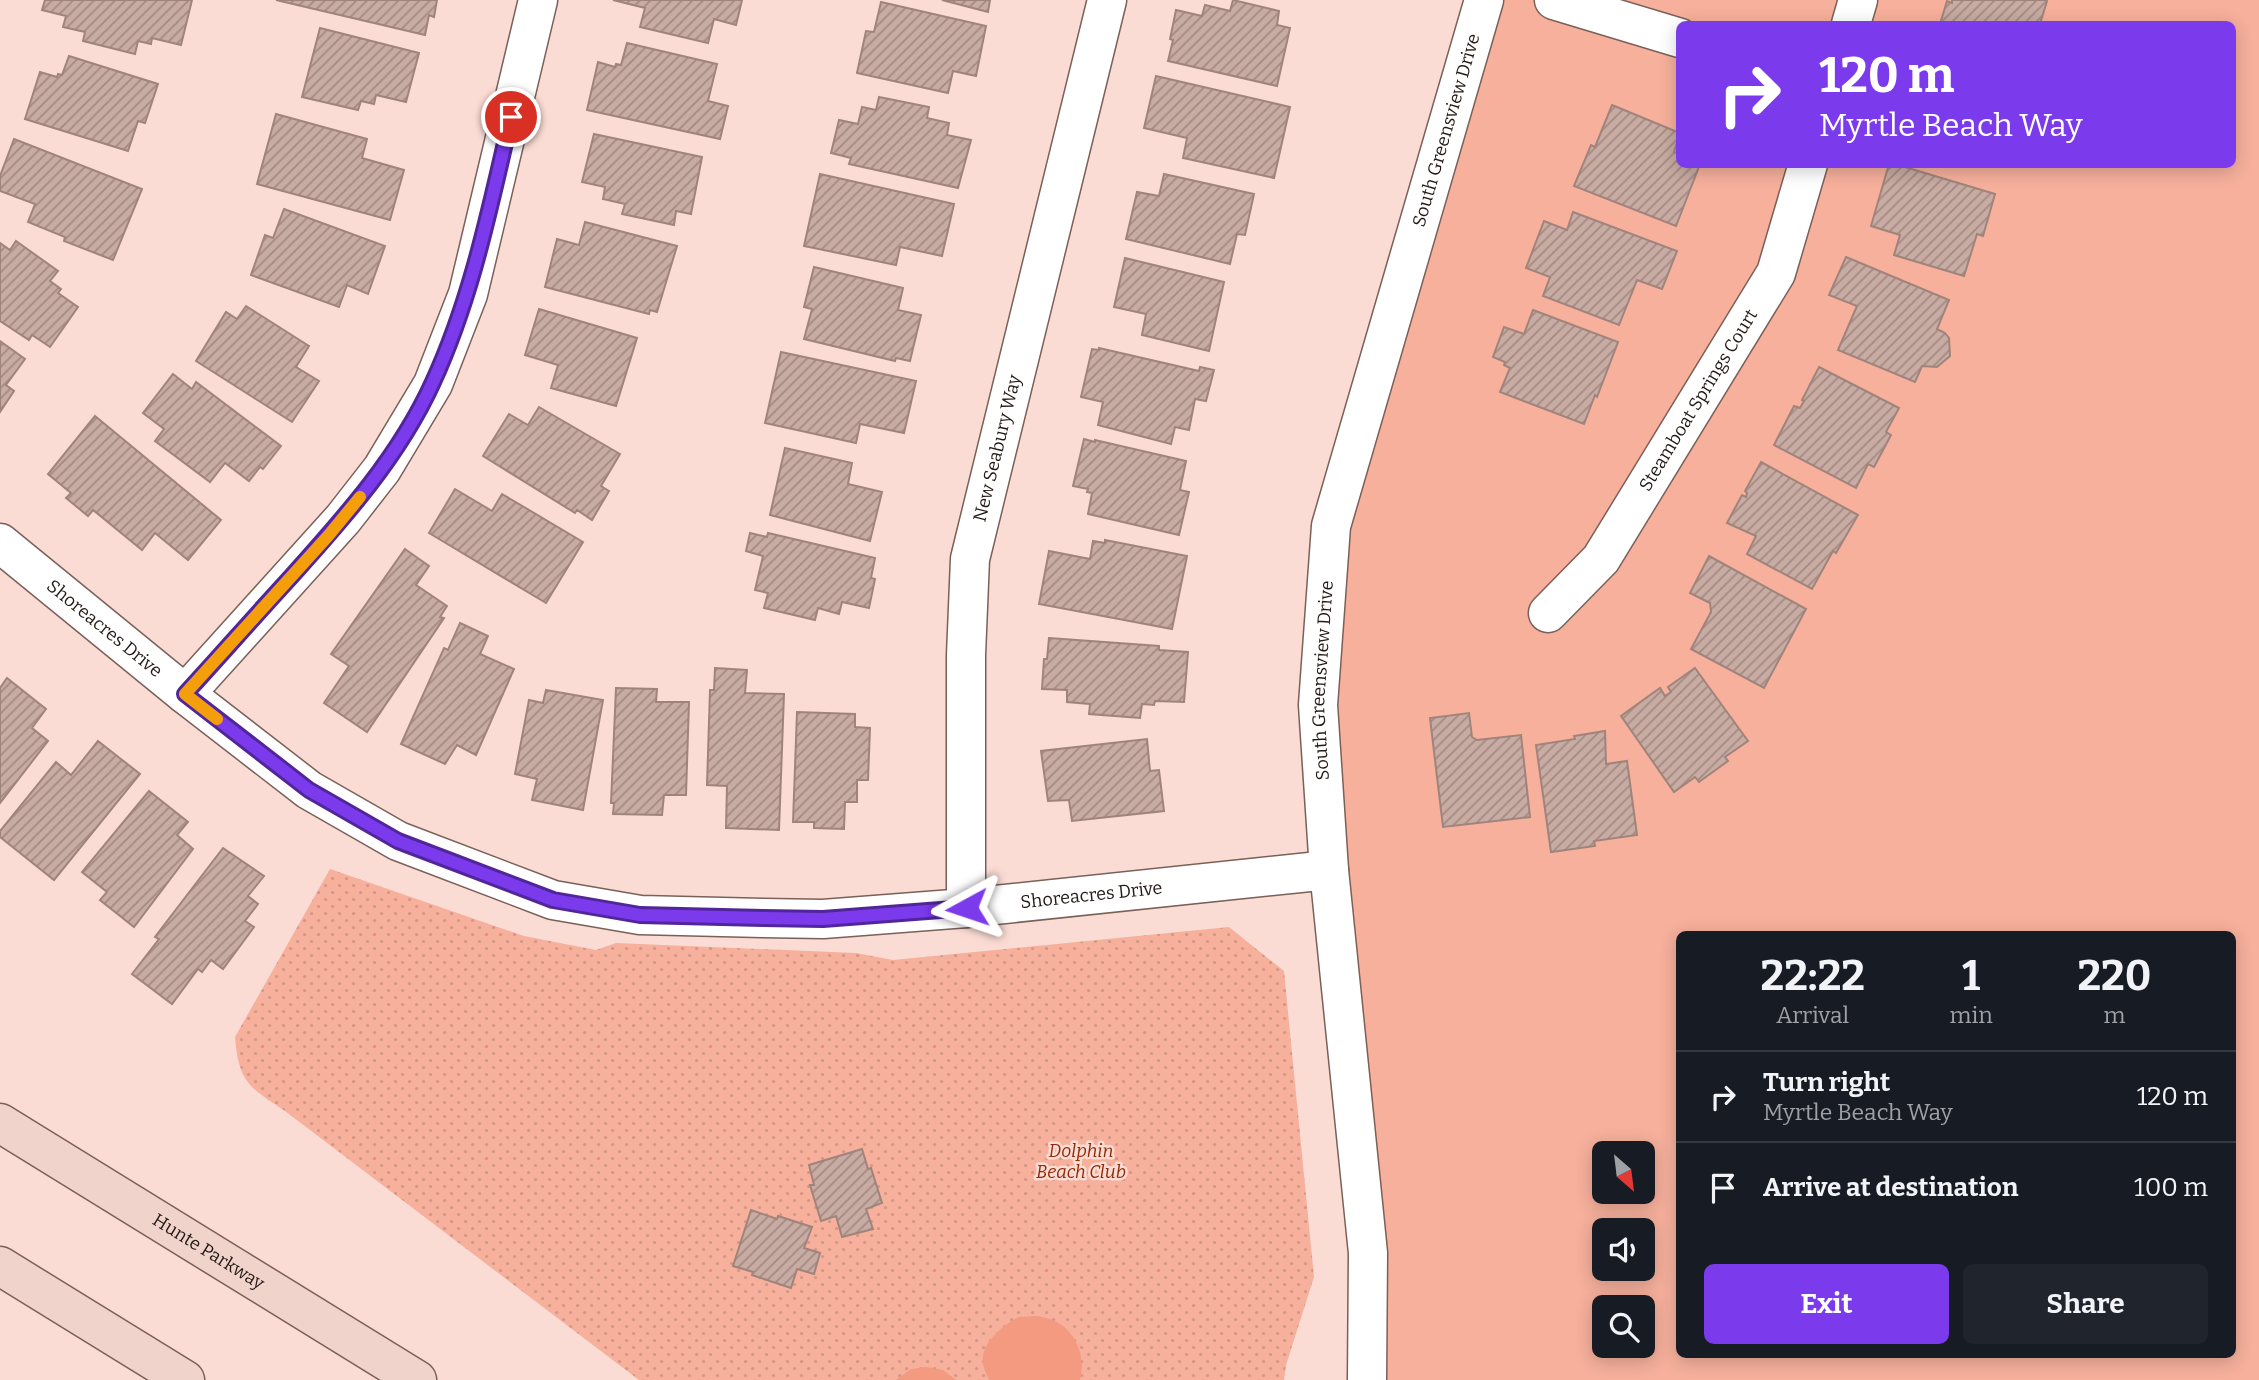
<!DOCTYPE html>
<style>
body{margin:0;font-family:Bitter,serif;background:#20242c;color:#f1f3f6;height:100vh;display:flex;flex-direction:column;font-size:26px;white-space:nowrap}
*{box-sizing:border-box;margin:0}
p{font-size:23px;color:#9ea1a6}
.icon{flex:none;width:38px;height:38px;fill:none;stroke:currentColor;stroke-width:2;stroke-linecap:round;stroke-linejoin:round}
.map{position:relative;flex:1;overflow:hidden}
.drawer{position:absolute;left:1676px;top:931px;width:560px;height:427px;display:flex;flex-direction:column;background:#171b24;border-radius:10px;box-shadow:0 4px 18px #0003}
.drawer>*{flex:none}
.top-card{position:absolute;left:1676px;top:21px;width:560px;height:147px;border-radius:10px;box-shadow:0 4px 18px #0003;background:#7c3aed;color:#fff;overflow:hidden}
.needle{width:46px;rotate:152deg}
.tools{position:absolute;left:1592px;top:1141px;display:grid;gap:14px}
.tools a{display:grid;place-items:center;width:63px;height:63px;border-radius:10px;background:#171b24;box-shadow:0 4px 18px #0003;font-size:35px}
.pin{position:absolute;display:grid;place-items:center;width:60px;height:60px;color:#fff;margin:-30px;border:4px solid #fff;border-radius:50%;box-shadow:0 2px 7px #0007}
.me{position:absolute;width:77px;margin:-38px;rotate:265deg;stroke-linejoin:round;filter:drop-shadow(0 0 5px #0008)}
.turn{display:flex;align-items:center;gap:24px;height:147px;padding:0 28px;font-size:32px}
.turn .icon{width:91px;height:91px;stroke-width:2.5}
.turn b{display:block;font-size:49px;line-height:60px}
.eta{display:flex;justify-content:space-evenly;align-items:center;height:119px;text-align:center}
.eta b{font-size:42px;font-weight:700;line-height:49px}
.button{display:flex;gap:14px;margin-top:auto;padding:14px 28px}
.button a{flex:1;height:80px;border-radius:10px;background:#7c3aed;color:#fff;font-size:28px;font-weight:700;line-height:80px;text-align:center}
.button a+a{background:#20242c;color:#f1f3f6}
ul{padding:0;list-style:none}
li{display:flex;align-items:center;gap:21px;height:91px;padding:0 28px;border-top:2px solid #363941}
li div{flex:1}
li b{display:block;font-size:26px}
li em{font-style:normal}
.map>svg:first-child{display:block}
.green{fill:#f6b09c;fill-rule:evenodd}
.park{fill:url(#park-dots)}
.water{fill:#f49a81}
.building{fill:url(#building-hatch);stroke:#a0847c;stroke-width:2}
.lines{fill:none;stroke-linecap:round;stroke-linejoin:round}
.minor-casing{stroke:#7a6058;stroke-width:41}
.tertiary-casing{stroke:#7a6058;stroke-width:41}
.secondary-casing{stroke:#7a6058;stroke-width:41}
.minor{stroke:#fff;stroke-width:38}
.tertiary{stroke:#fff;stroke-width:38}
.secondary{stroke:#f0d3ca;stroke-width:38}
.route-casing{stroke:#51269a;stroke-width:18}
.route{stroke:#7c3aed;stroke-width:12}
.slow{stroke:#f59e0b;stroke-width:12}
.labels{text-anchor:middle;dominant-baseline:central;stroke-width:5;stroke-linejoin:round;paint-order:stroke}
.street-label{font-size:18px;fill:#231916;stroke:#fbdcd4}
.park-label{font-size:18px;font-style:italic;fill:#902906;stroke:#fbdcd4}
</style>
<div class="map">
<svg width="2259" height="1380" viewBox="0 0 2259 1380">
<defs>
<pattern id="park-dots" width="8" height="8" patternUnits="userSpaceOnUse" patternTransform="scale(1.75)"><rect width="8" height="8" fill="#f6b09c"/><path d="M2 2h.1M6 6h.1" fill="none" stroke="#d39786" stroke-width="1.8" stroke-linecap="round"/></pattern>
<pattern id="building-hatch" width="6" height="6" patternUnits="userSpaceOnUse" patternTransform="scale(1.75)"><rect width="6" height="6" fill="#c8aba2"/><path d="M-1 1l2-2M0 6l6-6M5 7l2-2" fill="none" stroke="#a28a83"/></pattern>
</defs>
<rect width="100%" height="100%" fill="#fbdcd4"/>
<path class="green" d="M 1484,0 L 2259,0 L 2259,1380 L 1361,1380 L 1328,561 ZM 1680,24 L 2233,24 L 2233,164 L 1680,164 ZM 1680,934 L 2233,934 L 2233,1354 L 1680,1354 ZM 1605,1153 L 1643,1153 L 1643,1192 L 1605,1192 ZM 1605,1230 L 1643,1230 L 1643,1269 L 1605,1269 ZM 1605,1307 L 1643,1307 L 1643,1346 L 1605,1346 Z"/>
<path class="park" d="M 330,869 L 524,936 L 596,950 L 616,943 L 856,953 L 893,960 L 1229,927 L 1284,971 L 1314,1277 L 1286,1365 L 1284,1380 L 639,1380 L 285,1111 C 249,1087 239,1083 235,1037 Z"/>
<g class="water">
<path d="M 1019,1317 C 1026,1317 1035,1315 1042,1317 C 1072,1322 1087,1352 1080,1380 L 989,1380 C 987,1375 984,1369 983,1364 C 980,1343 1003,1325 1019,1317 Z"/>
<path d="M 926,1367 L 943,1370 L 956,1380 L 896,1380 L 911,1369 Z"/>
</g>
<g class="building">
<path d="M 45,0 L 192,0 L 181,45 L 152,38 L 151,44 L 138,41 L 135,54 L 83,41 L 85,32 L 63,27 L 66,16 L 42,10 Z"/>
<path d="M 276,0 L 437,0 L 434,17 L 429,15 L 425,35 Z"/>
<path d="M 613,0 L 742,0 L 736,25 L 714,19 L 708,43 L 640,27 L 645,8 Z"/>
<path d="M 942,0 L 990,0 L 988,12 Z"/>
<path d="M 1233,0 L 1279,11 L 1277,25 L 1290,28 L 1277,86 L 1168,61 L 1173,40 L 1170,39 L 1176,10 L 1202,16 L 1205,5 L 1230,11 Z"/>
<path d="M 1952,0 L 2045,0 L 2047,1 L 2040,24 L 1940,24 L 1947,1 L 1952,3 Z"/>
<path d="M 881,2 L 986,26 L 976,76 L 953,71 L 948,93 L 857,73 L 866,31 L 874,32 Z"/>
<path d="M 320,28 L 419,53 L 406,102 L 376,95 L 374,104 L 361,101 L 358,110 L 302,97 Z"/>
<path d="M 627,43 L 717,64 L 708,101 L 728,106 L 720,139 L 587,110 L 598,62 L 615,67 L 616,64 L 621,65 Z"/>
<path d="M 69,56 L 158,84 L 145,123 L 138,121 L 128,151 L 25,119 L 40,72 L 57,77 L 58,74 L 62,75 Z"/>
<path d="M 1156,76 L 1290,107 L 1274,178 L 1183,158 L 1187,138 L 1144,128 Z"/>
<path d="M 879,97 L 929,107 L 927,118 L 949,123 L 947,135 L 971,140 L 958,188 L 849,164 L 851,158 L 831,153 L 839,120 L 858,124 L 862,107 L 876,110 Z"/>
<path d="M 1612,105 L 1680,133 L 1674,152 L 1680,154 L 1680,164 L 1700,164 L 1676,226 L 1574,186 L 1591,145 L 1595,147 Z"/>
<path d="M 276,114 L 367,139 L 362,158 L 404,170 L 390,220 L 257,184 Z"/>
<path d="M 594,134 L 702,157 L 691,214 L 676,211 L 674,225 L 622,214 L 625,204 L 603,199 L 605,187 L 582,182 Z"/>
<path d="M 14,139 L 142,189 L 113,260 L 64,241 L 65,237 L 28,222 L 35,204 L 0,191 L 0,176 Z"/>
<path d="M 1889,164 L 1895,164 L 1995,194 L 1983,236 L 1977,234 L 1964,276 L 1894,255 L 1900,235 L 1871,226 Z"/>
<path d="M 820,174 L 954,204 L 942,256 L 900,247 L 896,265 L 804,246 Z"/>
<path d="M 1164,174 L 1254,194 L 1245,235 L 1237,234 L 1230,264 L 1126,239 L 1137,192 L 1159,196 Z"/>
<path d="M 284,209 L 385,246 L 368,294 L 347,285 L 339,307 L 251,275 L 265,235 L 273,238 Z"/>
<path d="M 1573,212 L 1677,251 L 1662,289 L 1637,280 L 1619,325 L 1543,296 L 1550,277 L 1526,268 L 1544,221 L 1567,230 Z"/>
<path d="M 585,222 L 677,246 L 657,312 L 650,310 L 649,314 L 545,287 L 557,239 L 579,245 Z"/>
<path d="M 16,241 L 58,271 L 50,281 L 61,289 L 58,293 L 78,307 L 50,347 L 32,335 L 29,340 L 0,321 L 0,243 L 10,250 Z"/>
<path d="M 1846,257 L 1949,300 L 1937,329 L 1945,333 L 1949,338 L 1950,356 L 1937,367 L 1922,366 L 1915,382 L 1838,350 L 1857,306 L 1829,295 Z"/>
<path d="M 1125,258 L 1224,282 L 1209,351 L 1142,335 L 1146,314 L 1114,307 Z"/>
<path d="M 814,267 L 903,288 L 898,310 L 921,315 L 910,361 L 896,358 L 895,361 L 804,339 L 812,309 L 804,307 Z"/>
<path d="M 246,306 L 309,346 L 296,367 L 319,381 L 292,422 L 196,361 L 226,312 L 237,319 Z"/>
<path d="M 539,309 L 637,338 L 616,406 L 551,388 L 558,365 L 525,355 Z"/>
<path d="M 1533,310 L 1618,342 L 1597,397 L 1595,395 L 1584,424 L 1500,392 L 1510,368 L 1504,365 L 1505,362 L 1493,357 L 1504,327 L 1524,334 Z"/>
<path d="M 0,341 L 25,359 L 6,385 L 14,391 L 0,412 Z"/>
<path d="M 1099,348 L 1199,371 L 1200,367 L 1214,370 L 1206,401 L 1195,399 L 1189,430 L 1175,427 L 1171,444 L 1098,425 L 1103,402 L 1081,397 L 1092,349 L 1099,350 Z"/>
<path d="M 781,352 L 916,381 L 904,433 L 860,424 L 856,443 L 765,423 Z"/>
<path d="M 1819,367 L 1899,408 L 1886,432 L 1891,435 L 1874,467 L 1868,464 L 1856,488 L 1774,445 L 1794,406 L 1800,408 L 1804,401 L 1802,400 Z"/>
<path d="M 173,374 L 192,389 L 196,382 L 281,446 L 263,469 L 260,467 L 249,481 L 225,463 L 210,482 L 155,441 L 164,429 L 143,413 Z"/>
<path d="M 539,407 L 620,454 L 601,486 L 609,491 L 592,520 L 577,510 L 575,513 L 483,456 L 509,414 L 528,425 Z"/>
<path d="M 95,416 L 221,520 L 188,560 L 155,533 L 142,550 L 93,510 L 88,516 L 66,498 L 71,493 L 48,474 Z"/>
<path d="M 1084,439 L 1095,442 L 1095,440 L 1186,461 L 1180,490 L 1189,492 L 1179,535 L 1088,514 L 1092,493 L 1087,492 L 1088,489 L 1073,486 Z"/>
<path d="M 785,448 L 852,463 L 848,484 L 882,492 L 870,541 L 770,515 Z"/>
<path d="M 1761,462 L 1858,515 L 1836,553 L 1833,551 L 1812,589 L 1747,554 L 1756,536 L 1727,523 L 1742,495 L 1746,497 L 1747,493 L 1745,491 Z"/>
<path d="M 455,489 L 492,511 L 502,494 L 583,542 L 546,603 L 429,533 Z"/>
<path d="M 750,533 L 767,537 L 768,533 L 875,558 L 871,578 L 875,579 L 869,608 L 842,602 L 839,614 L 818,608 L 815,620 L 764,608 L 768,593 L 755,590 L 763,556 L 746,551 Z"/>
<path d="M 1105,540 L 1187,556 L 1172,629 L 1039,604 L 1049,551 L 1090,559 L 1093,541 L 1105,543 Z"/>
<path d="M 405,549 L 429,566 L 416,585 L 447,606 L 440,617 L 444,618 L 367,732 L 324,703 L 349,666 L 331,654 Z"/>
<path d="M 1709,556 L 1806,609 L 1764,688 L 1691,649 L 1711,612 L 1710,603 L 1690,593 Z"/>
<path d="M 460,623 L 488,636 L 480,654 L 514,669 L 476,755 L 457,745 L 445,764 L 401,744 L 444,648 L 448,650 Z"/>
<path d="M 1049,638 L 1159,646 L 1159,650 L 1188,652 L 1184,702 L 1155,701 L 1154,705 L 1142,704 L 1140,718 L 1089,714 L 1090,704 L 1067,702 L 1067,690 L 1042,689 L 1044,659 L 1047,659 Z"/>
<path d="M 715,668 L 747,670 L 745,693 L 784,694 L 779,830 L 726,828 L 727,786 L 707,785 L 710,690 L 714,690 Z"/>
<path d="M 1695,668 L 1748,741 L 1725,757 L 1728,761 L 1699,782 L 1695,777 L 1674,792 L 1621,716 L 1660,688 L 1665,696 L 1671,692 L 1668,687 Z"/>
<path d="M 7,678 L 46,709 L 32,728 L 48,741 L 0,803 L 0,688 Z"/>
<path d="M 616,688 L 657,689 L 656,702 L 689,702 L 686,795 L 664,795 L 662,815 L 613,814 L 614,803 L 611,803 Z"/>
<path d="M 546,690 L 603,700 L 583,810 L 532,800 L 537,779 L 515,774 L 529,700 L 543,703 Z"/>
<path d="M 797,712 L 855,714 L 855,727 L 870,728 L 868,780 L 857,780 L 857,802 L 845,802 L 844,829 L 814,828 L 814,822 L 793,822 Z"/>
<path d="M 1469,713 L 1472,737 L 1477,740 L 1521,735 L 1530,817 L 1443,827 L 1430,718 Z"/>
<path d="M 1605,731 L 1606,764 L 1627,761 L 1637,835 L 1594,841 L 1595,846 L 1551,852 L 1536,745 L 1575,739 L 1574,736 Z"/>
<path d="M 1147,739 L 1150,771 L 1159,770 L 1164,811 L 1072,821 L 1069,800 L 1048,801 L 1041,751 Z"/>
<path d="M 98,741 L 140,774 L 54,880 L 0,837 L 0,831 L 56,762 L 71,775 Z"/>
<path d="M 149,791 L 188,822 L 177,835 L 193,849 L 134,927 L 100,900 L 107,892 L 82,872 Z"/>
<path d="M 223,848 L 264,876 L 248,896 L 258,904 L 245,921 L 254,927 L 223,969 L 211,960 L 202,972 L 198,969 L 172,1004 L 132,974 L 159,939 L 155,937 Z"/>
<path d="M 862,1149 L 868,1169 L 871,1168 L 882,1203 L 866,1209 L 873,1229 L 842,1237 L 836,1216 L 821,1221 L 810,1185 L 814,1185 L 809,1165 Z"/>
<path d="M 751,1210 L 777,1219 L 778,1216 L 812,1227 L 804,1248 L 820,1253 L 814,1274 L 797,1269 L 791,1288 L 752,1275 L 753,1272 L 733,1266 Z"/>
</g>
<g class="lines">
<g class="minor-casing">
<g id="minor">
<path d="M 1851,24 L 1858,0"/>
<path id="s1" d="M 0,543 L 185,694 L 309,790 L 398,841 L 553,900 L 640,915 L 763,918 L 823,919 L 966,908 L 966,655 L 970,559 L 1107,0"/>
<path id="s2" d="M 1548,613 L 1601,559 L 1776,273 L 1808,164"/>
<path d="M 185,694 L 343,519 L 382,469 L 433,384 L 468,294 L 538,0"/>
</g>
</g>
<g class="tertiary-casing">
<g id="tertiary">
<path d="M 1554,0 L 1680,38"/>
<path id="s3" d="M 966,908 L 1329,870"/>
<path id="s4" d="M 1367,1380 L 1368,1253 L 1329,870 L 1318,705 L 1331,526 L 1484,0"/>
</g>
</g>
<g class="secondary-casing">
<g id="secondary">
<path id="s5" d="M 0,1123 L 417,1380"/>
<path d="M 0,1266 L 185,1380"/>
</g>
</g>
<use href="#minor" class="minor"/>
<use href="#tertiary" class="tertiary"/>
<use href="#secondary" class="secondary"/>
</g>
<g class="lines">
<g class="route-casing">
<path id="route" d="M 511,117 C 490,207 472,297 433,382 C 399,457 343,519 289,579 C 254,617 220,656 185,694 L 309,790 L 398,841 L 553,900 L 640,915 L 763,918 L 823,919 L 967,908"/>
</g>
<use href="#route" class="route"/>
<path class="slow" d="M 217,719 L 185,694 L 329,535 L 360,497"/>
</g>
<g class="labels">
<g class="street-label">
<text stroke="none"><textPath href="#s4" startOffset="1269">South Greensview Drive</textPath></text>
<text stroke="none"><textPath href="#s2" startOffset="262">Steamboat Springs Court</textPath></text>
<text stroke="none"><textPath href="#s1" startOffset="1542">New Seabury Way</textPath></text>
<text stroke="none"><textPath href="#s1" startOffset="135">Shoreacres Drive</textPath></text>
<text stroke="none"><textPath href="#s4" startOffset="702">South Greensview Drive</textPath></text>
<text stroke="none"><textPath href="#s3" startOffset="126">Shoreacres Drive</textPath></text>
<text stroke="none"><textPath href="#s5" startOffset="245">Hunte Parkway</textPath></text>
</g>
<g class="park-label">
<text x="1081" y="1151">Dolphin<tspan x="1081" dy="21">Beach Club</tspan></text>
</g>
</g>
</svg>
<div class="tools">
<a><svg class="needle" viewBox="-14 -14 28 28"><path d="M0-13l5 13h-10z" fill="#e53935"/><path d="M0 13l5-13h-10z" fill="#9ea1a6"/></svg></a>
<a><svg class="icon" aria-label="sound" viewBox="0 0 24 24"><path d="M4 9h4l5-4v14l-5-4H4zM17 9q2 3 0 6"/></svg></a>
<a><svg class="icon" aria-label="search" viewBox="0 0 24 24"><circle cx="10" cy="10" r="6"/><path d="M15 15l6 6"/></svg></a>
</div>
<div class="pin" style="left:511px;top:117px;background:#d93025"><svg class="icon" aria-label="arrive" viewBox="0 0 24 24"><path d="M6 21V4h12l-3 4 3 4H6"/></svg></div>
<svg class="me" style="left:967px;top:908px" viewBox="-20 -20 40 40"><path d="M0-17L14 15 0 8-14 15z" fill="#7c3aed" stroke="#fff" stroke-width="4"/></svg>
<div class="top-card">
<div class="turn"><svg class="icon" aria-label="right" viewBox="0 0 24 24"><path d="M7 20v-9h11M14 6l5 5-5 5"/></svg><div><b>120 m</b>Myrtle Beach Way</div></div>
</div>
<section class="drawer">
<div class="eta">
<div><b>22:22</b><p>Arrival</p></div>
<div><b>1</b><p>min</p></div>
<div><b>220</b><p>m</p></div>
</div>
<ul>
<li><svg class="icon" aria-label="right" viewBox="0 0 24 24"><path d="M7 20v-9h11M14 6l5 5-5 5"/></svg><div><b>Turn right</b><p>Myrtle Beach Way</p></div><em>120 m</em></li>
<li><svg class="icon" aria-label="arrive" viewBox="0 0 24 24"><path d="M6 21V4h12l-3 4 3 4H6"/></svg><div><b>Arrive at destination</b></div><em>100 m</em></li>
</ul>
<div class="button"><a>Exit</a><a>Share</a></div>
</section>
</div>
